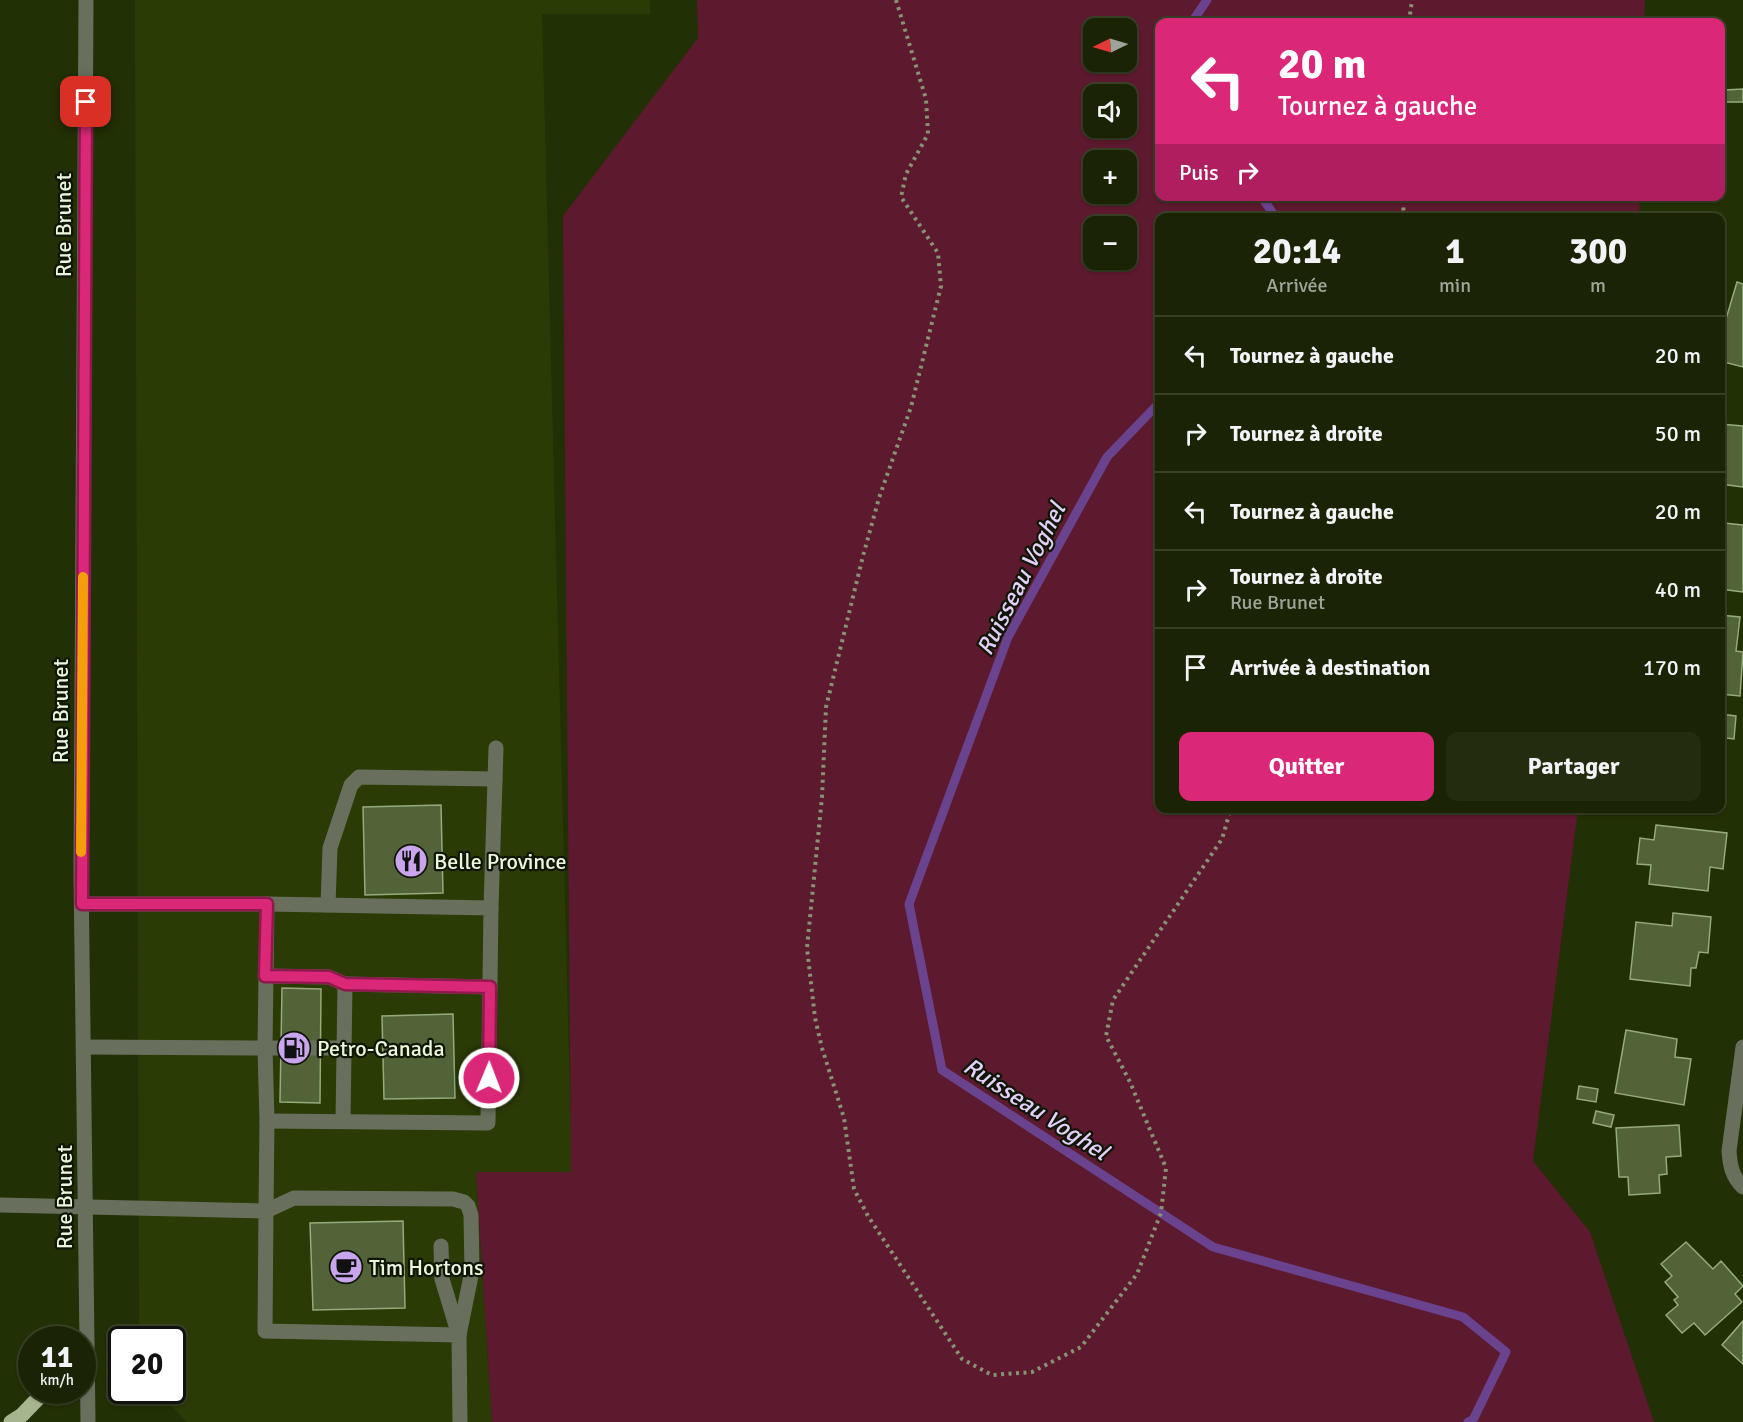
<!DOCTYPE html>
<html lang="fr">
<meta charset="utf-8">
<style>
body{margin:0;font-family:Signika,sans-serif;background:#232c0e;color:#f1f3f6;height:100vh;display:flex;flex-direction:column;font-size:22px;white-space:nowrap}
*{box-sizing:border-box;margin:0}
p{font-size:20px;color:#9fa49a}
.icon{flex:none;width:33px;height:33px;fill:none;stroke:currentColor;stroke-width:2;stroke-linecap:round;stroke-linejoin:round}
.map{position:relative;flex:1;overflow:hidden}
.sheet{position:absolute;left:1155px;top:213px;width:570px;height:600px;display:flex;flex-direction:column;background:#1a2404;border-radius:12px;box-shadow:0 2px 4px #0004,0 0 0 2px #384126}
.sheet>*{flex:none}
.banner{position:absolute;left:1155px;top:18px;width:570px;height:183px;border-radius:12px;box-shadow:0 2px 4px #0004,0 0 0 2px #384126;background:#db2777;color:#fff;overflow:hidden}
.needle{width:39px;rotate:265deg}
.controls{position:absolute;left:1083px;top:18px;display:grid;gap:12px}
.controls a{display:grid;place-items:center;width:54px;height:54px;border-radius:12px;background:#1a2404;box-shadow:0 2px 4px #0004,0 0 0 2px #384126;font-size:30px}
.speed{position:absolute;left:18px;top:1326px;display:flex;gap:12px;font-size:30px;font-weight:700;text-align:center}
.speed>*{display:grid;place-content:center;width:78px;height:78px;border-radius:50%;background:#1a2404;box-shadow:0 2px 4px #0004,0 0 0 2px #384126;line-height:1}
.speed small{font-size:15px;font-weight:400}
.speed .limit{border:3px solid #111;border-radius:9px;background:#fff;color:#111}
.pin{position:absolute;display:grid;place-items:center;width:51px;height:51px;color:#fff;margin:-26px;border-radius:12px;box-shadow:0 3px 9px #0006}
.me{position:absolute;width:66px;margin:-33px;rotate:1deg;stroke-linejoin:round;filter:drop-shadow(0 0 4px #0008)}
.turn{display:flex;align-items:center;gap:21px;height:126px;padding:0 24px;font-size:27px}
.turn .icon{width:78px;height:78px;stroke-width:2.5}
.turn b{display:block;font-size:42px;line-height:51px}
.then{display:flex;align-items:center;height:57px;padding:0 24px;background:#0003;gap:12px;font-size:22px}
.eta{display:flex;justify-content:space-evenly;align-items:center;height:102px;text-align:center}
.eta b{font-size:36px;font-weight:700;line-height:42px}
.action{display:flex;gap:12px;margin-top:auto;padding:12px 24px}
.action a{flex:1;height:69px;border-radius:12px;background:#db2777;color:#fff;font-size:24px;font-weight:700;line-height:69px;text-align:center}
.action a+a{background:#232c0e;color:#f1f3f6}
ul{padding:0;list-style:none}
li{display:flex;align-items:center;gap:18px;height:78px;padding:0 24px;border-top:2px solid #384126}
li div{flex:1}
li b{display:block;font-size:22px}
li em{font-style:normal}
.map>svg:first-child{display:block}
.built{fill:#2a3b06}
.green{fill:#5d192d;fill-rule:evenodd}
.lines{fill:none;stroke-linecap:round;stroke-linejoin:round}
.stream{stroke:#6a438e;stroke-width:9}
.building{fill:#526338;stroke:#96aa7c;stroke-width:1.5}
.path{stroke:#879472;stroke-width:4;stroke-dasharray:3 4.5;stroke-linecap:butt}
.minor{stroke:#68705d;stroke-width:15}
.major{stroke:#a5b68f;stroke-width:15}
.route-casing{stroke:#8e194d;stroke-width:15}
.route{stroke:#db2777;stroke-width:10}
.slow{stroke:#f59e0b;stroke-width:10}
.labels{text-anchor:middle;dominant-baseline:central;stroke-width:4.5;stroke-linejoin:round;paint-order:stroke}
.street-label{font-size:22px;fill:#ebf6de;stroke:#0f1605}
.poi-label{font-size:22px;fill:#ebf6de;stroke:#0f1605;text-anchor:start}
.water-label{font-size:24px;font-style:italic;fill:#e3cff9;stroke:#0f1605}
</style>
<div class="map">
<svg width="1743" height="1422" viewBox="0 0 1743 1422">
<rect width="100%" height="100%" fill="#223005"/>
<path class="built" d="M 135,0 L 650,0 L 650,14 L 542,14 L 572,1172 L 476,1173 L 492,1422 L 187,1422 L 156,1391 L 172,1390 L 172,1340 L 139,1339 Z"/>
<path class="green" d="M 697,0 L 1645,0 L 1644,22 L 1160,22 L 1160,196 L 1640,197 L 1639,218 L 1160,218 L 1160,808 L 1578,809 L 1533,1161 L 1590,1232 L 1654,1422 L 492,1422 L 476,1172 L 571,1172 L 563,216 L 698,38 ZM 1094,28 L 1126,28 L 1126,62 L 1094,62 ZM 1094,94 L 1126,94 L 1126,128 L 1094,128 ZM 1094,160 L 1126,160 L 1126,194 L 1094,194 ZM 1094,226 L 1126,226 L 1126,260 L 1094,260 Z"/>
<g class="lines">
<g class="stream">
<path d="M 1192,22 L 1207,0"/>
<path d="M 1261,196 L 1272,212 L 1272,218"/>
<path d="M 1160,402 L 1107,457 L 1008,637 L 909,904 L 942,1070 L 1213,1247 L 1463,1317 L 1506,1352 L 1473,1420 L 1468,1422"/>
</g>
</g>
<g class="building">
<path d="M 1743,89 L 1743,102 L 1725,102 L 1725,90 Z"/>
<path d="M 1737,282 L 1743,284 L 1743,367 L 1720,361 L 1720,339 Z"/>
<path d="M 1720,424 L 1743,426 L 1743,487 L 1720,484 Z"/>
<path d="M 1724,523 L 1743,525 L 1743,592 L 1720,589 L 1720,550 Z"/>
<path d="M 1720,615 L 1740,617 L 1736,651 L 1743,652 L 1740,696 L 1720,694 Z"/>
<path d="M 1720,714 L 1736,716 L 1734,739 L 1726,738 L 1721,789 Z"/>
<path d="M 441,805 L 443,893 L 365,895 L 363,807 Z"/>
<path d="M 1656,825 L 1727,833 L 1723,869 L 1710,867 L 1708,891 L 1649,884 L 1651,865 L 1637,864 L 1640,838 L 1654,840 Z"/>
<path d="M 1673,913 L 1711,917 L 1708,953 L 1699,952 L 1696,968 L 1691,968 L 1690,986 L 1630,979 L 1636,922 L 1672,926 Z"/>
<path d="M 282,988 L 321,989 L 320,1103 L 280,1102 Z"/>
<path d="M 453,1014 L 455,1098 L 384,1099 L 382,1016 Z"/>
<path d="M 1626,1030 L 1677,1039 L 1675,1057 L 1691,1059 L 1684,1105 L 1615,1093 Z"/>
<path d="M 1579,1086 L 1598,1089 L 1596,1102 L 1577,1099 Z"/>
<path d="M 1596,1111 L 1614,1115 L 1611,1127 L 1593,1123 Z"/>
<path d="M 1679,1125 L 1681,1156 L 1666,1157 L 1667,1174 L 1659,1175 L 1660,1193 L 1629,1195 L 1628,1177 L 1619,1177 L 1616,1128 Z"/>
<path d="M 403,1221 L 405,1308 L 313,1310 L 310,1223 Z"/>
<path d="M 1686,1242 L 1713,1269 L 1721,1261 L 1743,1286 L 1735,1294 L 1742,1302 L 1705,1335 L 1694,1323 L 1682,1333 L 1666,1315 L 1678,1305 L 1674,1300 L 1678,1297 L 1665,1282 L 1672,1276 L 1661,1264 Z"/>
<path d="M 1743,1321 L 1743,1364 L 1722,1345 Z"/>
</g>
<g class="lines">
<g class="path">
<path d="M 896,0 L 926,99 L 928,134 L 906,174 L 901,197 L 938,253 L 941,286 L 911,407 L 879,498 L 863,556 L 826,707 L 822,797 L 807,948 L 815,1018 L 822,1048 L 844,1118 L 854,1189 L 868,1216 L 962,1359 L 992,1375 L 1032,1372 L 1081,1347 L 1137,1274 L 1161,1213 L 1166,1168 L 1130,1082 L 1106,1036 L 1113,1000 L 1222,839 L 1231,808"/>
<path d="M 1409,22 L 1412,0"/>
<path d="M 1403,218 L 1404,196"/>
</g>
<g class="minor">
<path d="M 86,0 L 81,873 L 88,1422"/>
<path d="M 82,904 L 267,904 L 265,1048 L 343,1048"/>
<path d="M 267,904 L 491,908 L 488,1123 L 267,1121"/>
<path d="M 328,905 L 330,848 L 351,785 L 359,777 L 495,779"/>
<path d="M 491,908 L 496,748"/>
<path d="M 265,976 L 329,977 L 345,984"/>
<path d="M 84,1047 L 265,1048 L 267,1121 L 266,1211 L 294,1198 L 453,1199 L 464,1202 L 468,1206 L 471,1215 L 472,1271 L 459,1335"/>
<path d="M 1743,1047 L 1729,1151 C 1730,1165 1732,1177 1743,1187"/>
<path d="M 343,1121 L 345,984 L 490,987"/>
<path d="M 0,1205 L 266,1211 L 265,1331 L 459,1335 L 460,1422"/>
<path d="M 441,1246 L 442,1279 L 458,1332"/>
</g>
<g class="major">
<path d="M 82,1358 L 87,1354"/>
<path d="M 11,1422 L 22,1415 L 46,1390"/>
</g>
</g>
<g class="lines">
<g class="route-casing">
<path id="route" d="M 86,102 L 82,904 L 267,904 L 265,976 L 329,977 L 345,984 L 490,987 L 489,1078"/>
</g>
<use href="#route" class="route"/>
<path class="slow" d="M 81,852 L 83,577"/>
</g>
<defs>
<g id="restaurant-disc" transform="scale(1.725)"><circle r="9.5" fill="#c9a5ee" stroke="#0f1605"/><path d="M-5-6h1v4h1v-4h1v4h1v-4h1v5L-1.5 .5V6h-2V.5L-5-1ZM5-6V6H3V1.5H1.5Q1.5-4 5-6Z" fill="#111"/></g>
<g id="fuel-disc" transform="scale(1.725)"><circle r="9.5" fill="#c9a5ee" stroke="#0f1605"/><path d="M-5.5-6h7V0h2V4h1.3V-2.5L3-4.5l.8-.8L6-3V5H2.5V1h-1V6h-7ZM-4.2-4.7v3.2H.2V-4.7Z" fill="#111"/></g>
<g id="cafe-disc" transform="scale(1.725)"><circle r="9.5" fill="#c9a5ee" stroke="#0f1605"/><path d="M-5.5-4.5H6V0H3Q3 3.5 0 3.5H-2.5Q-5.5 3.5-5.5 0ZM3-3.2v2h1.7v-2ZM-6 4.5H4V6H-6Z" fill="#111"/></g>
</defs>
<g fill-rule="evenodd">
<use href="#restaurant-disc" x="411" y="861"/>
<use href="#fuel-disc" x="294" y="1048"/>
<use href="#cafe-disc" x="346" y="1267"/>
</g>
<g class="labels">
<g class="street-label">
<text transform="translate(63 225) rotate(-90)">Rue Brunet</text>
<text transform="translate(60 711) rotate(-90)">Rue Brunet</text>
<text transform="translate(64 1197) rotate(-90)">Rue Brunet</text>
</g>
<g class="poi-label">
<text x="434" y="861">Belle Province</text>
<text x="317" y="1048">Petro-Canada</text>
<text x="369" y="1267">Tim Hortons</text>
</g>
<g class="water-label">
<text transform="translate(1021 579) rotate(-63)">Ruisseau Voghel</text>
<text transform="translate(1036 1109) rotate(33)">Ruisseau Voghel</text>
</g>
</g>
</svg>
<div class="controls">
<a><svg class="needle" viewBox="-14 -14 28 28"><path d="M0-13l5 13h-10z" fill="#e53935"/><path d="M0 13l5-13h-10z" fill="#9fa49a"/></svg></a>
<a><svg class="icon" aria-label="sound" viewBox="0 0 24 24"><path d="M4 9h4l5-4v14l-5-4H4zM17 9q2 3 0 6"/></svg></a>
<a>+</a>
<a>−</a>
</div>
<div class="speed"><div>11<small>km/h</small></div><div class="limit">20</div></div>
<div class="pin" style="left:86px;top:102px;background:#d93025"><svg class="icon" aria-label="arrive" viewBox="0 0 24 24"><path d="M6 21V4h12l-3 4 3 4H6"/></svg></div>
<svg class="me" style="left:489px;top:1078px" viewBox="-20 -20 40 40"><circle r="17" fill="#db2777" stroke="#fff" stroke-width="3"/><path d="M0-11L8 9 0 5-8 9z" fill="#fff"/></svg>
<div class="banner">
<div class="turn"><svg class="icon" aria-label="left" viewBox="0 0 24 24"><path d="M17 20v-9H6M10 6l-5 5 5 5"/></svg><div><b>20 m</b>Tournez à gauche</div></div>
<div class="then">Puis<svg class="icon" aria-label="right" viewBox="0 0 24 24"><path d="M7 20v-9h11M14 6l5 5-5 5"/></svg></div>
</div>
<section class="sheet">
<div class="eta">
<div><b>20:14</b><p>Arrivée</p></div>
<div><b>1</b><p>min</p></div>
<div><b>300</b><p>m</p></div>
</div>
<ul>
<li><svg class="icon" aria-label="left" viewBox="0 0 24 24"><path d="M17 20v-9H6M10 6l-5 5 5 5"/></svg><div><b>Tournez à gauche</b></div><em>20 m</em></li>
<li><svg class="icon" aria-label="right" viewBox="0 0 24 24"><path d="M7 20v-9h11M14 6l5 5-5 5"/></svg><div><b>Tournez à droite</b></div><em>50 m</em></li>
<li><svg class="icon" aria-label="left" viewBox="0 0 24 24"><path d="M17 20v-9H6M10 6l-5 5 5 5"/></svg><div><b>Tournez à gauche</b></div><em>20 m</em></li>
<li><svg class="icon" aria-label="right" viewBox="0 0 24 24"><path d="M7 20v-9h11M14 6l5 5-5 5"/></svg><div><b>Tournez à droite</b><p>Rue Brunet</p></div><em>40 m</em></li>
<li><svg class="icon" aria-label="arrive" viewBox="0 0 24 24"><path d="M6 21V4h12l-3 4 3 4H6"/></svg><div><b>Arrivée à destination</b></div><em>170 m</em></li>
</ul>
<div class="action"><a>Quitter</a><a>Partager</a></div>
</section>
</div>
